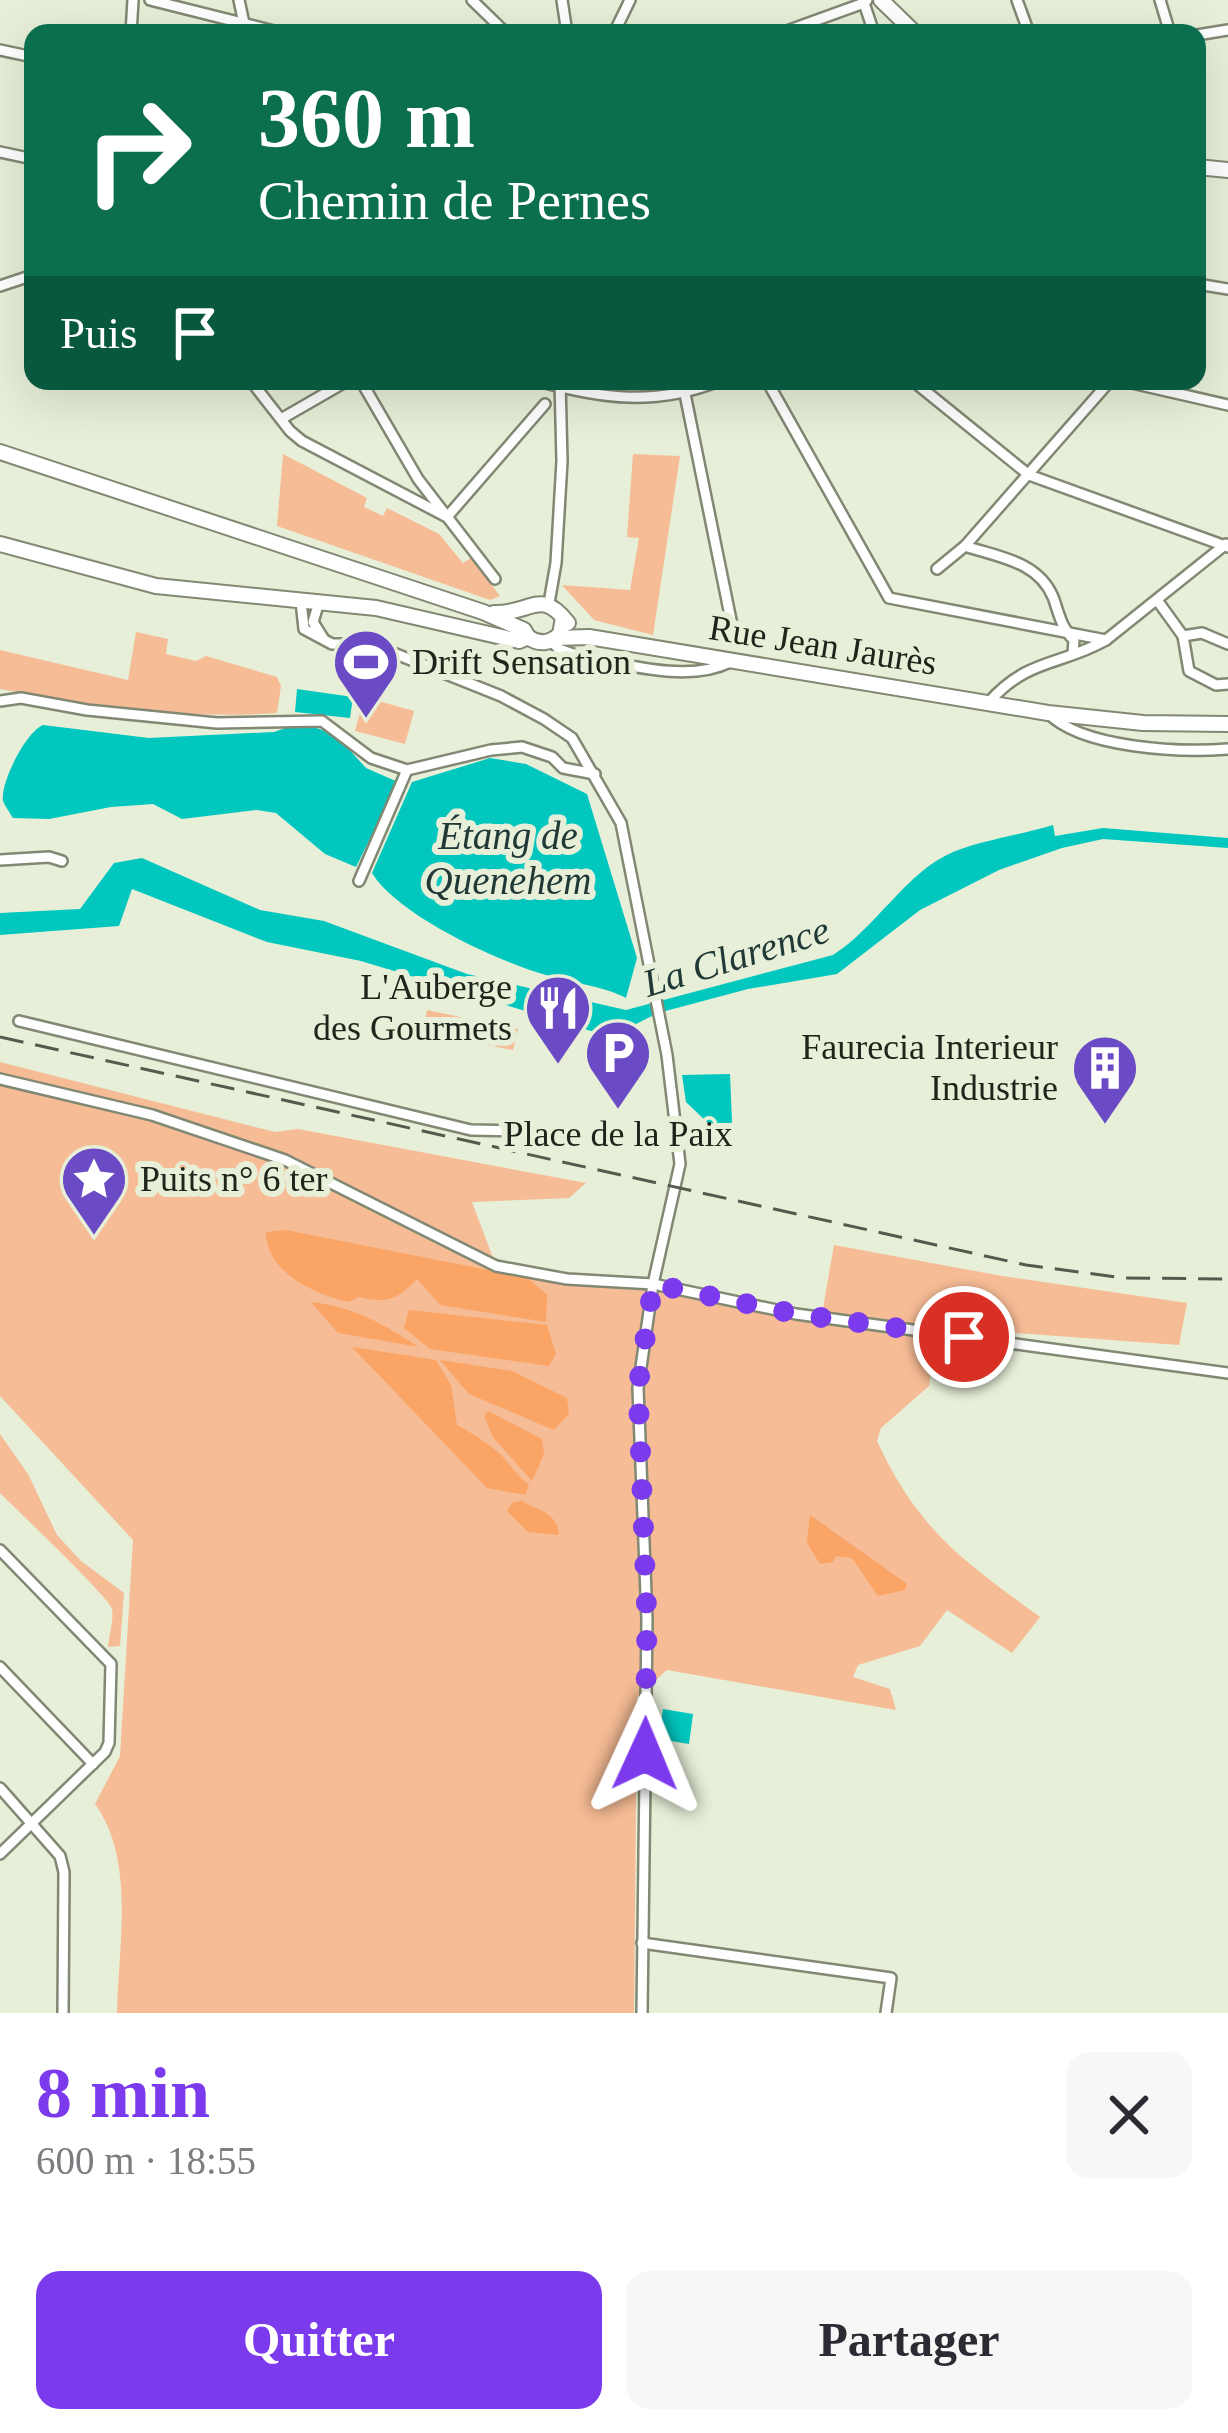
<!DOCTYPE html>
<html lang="fr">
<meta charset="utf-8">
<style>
body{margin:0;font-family:Georgia,serif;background:#f7f7f7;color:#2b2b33;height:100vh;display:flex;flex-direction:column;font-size:45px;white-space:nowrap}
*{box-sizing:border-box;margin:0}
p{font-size:39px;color:#7c7c81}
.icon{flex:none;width:66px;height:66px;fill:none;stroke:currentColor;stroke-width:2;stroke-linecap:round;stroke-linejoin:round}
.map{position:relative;height:2013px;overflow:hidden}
.drawer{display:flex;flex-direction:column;background:#fff;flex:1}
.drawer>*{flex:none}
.top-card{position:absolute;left:24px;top:24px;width:1182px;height:366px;border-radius:24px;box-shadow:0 12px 48px #0002;background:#0b6e4f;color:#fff;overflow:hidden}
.pin{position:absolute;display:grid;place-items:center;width:102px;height:102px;color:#fff;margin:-51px;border:6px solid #fff;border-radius:50%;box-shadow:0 3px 12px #0007}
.me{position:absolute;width:132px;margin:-66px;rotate:1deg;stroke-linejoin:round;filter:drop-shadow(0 0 9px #0008)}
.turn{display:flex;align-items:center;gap:42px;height:252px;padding:0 36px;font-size:54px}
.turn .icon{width:156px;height:156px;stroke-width:2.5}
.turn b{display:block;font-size:84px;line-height:102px}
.then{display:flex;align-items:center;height:114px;padding:0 36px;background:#0003;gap:24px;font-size:45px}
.round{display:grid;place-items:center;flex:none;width:126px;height:126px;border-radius:24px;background:#f7f7f7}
.overview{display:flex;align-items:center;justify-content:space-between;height:204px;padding:0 36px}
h1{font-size:72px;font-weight:800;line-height:90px;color:#7c3aed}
.button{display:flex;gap:24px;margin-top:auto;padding:24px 36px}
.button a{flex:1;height:138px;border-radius:24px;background:#7c3aed;color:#fff;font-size:48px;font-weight:800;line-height:138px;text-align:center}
.button a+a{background:#f7f7f7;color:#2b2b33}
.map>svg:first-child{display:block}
.green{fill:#f6bc95}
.forest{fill:#faa465}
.water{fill:#01c7bf}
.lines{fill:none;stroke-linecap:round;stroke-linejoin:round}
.street-casing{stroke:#818873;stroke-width:14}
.secondary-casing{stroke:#818873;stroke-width:18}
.street{stroke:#fff;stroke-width:9}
.secondary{stroke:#fff;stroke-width:14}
.rail{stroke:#565a4e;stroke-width:3;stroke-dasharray:24 12;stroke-linecap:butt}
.route{stroke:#7c3aed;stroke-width:21;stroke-dasharray:0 37.8}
.labels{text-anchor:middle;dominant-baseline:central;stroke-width:12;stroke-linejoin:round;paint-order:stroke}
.street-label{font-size:36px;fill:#21241b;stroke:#e7efd8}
.poi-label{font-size:36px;fill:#21241b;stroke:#e7efd8;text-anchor:start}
.water-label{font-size:39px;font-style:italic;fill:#203937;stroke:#e7efd8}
</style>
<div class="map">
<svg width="1228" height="2013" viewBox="0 0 1228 2013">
<rect width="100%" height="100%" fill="#e7efd8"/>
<g class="green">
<path d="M 283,454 L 367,498 L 364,507 L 383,516 L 387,508 L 439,534 L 463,563 L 471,558 L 500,596 L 490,600 L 277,526 Z"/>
<path d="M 633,454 L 680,456 L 653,635 L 594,620 L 562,585 L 630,590 L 639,538 L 627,537 Z"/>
<path d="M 136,632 L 168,639 L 166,654 L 196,661 L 206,656 L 277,677 L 281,686 L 277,713 C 184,720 91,706 0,689 L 0,650 L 128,680 Z"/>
<path d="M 364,697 L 414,711 L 405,744 L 355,731 Z"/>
<path d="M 427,1010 L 518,1029 L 513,1050 L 423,1032 Z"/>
<path d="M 0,1062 L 275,1132 L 298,1129 L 586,1183 L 569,1198 L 472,1202 L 496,1266 L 530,1274 L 653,1284 L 822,1314 L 834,1245 L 1002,1276 L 1187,1303 L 1179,1345 L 936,1327 L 929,1386 L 881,1428 L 877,1441 C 918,1530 963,1561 1040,1617 L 1012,1653 L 947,1610 L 920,1646 L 858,1665 L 853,1677 L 890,1689 L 896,1710 L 667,1670 L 637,1697 L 634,2013 L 117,2013 C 118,1948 136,1860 95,1804 L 120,1756 L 133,1540 L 0,1396 Z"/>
<path d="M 0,1434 L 28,1474 L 57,1535 L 81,1561 L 124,1593 L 120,1646 L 108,1647 C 109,1636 114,1619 112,1609 C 110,1598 16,1509 0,1493 Z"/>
</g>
<g class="forest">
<path d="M 286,1230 L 528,1278 L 547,1295 L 546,1322 L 440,1305 L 417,1279 C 399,1299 385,1304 359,1297 L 349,1302 C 316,1295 266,1273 266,1232 Z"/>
<path d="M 311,1302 C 352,1306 385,1325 419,1347 L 338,1333 Z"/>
<path d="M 409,1310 L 547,1325 L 556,1354 L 549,1366 L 430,1349 L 404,1328 Z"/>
<path d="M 352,1347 L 436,1360 L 451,1385 L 457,1425 C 473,1434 487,1442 501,1455 C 511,1465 516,1475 529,1485 L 525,1495 L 487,1488 Z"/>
<path d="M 440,1360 L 512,1371 L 567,1398 L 569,1414 L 554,1430 L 469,1394 Z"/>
<path d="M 488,1411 L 542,1439 L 544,1454 L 532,1481 L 493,1437 L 484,1416 Z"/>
<path d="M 522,1501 C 539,1511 557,1512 559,1535 L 528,1532 L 507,1511 L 513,1502 Z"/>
<path d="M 810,1515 L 907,1584 L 905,1590 L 878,1596 L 852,1558 L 836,1556 L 833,1562 L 820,1564 L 807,1543 Z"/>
</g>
<g class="water">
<path d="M 297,689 L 353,697 L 350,718 L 295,712 Z"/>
<path d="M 300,723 L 335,734 L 366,768 L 398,782 L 356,867 L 325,854 L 276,813 L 257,810 L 182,819 L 153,804 L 111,807 L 49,819 L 13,818 C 11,815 4,804 3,801 C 0,782 27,731 43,725 L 149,738 L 274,732 Z"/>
<path d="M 490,758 L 526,764 L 587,794 L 637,958 L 626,998 C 604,986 571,983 546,975 C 499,962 397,915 372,873 L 412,782 Z"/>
<path d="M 1053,825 L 1055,836 L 1103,828 L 1228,838 L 1228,848 L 1103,839 L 1062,848 L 999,870 L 920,910 L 837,974 L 748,989 L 658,1013 L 630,1027 L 591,1031 L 361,961 L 267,942 L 132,889 L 119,926 L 0,935 L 0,913 L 80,909 L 114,863 L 142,858 L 260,910 L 324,921 L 467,974 L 626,1010 L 833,955 C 876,928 906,872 953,852 C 979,841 1024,834 1053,825 Z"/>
<path d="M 730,1074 L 732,1122 L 728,1127 L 712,1127 L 686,1102 L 682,1075 Z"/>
<path d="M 663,1709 L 693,1714 L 689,1744 L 659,1739 Z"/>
</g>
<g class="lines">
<g class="street-casing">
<g id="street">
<path d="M 150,0 L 282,33"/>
<path d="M 239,0 L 246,33"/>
<path d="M 472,0 L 506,33"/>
<path d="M 562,0 L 567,33"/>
<path d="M 867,0 L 864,3 L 874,33"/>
<path d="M 1017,0 L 1029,33"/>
<path d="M 1160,0 L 1170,33"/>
<path d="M 131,33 L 133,0"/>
<path d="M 614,33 L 630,0"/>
<path d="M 781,33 L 864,3"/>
<path d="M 1197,35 L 1228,30"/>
<path d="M 0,50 L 33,57"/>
<path d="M 0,152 L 33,159"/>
<path d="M 1197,284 L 1228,289"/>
<path d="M 0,286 L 33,275"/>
<path d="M 251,381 L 290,431 L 302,441 L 447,517 L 545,404"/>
<path d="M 361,381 L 418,479 L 495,579"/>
<path d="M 538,381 C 602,399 656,406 719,381"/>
<path d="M 767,381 L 889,598 L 1106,640"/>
<path d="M 913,381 L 1029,475 L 1228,547"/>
<path d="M 1123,381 L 1228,405"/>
<path d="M 685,394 L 733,630"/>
<path d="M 281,419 L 347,381"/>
<path d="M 965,546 C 998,557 1038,561 1053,597 C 1059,613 1061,628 1074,640 L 1073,654"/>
<path d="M 937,569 L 965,546 L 1110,381"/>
<path d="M 1157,600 L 1183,636 L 1202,633 L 1228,644"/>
<path d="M 301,601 L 304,629 L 332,644 L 371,644 L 501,696 L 544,719 L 572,738 L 621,823 L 667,1055 L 680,1164 L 653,1284 L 638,1388 L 647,1620 L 642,2013"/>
<path d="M 319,602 L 313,622 L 323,638"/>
<path d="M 549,603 L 556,563 L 562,461 L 560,381"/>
<path d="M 1183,636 L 1189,671 L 1216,685 L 1228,684"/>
<path d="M 551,641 L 559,649 L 576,655 C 622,663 687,684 730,662"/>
<path d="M 0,701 L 21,698 L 87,710 L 217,723 L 322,721 L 371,758 L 407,770 L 491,750 L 522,747 L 552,757 L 563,768 L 595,774"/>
<path d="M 989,702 C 1028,658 1060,666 1106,640 L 1226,544"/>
<path d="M 1048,713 C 1081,748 1180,753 1228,749"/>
<path d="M 0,860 L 49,857 L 62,861"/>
<path d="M 359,881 L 407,770"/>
<path d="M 19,1021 L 471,1130 L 533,1131"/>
<path d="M 0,1079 L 152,1115 L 285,1160 L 496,1266 L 567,1279 L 653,1284 L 796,1314 L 1228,1373"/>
<path d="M 0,1550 L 111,1664 L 109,1743 L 105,1752 L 0,1854"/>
<path d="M 0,1667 L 93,1764"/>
<path d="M 0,1788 L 60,1856 L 64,1872 L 63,2013"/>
<path d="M 642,1943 L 891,1978 L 886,2013"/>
</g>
</g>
<g class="secondary-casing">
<g id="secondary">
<path d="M 881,0 L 915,33"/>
<path d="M 1197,167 L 1228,170"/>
<path d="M 0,452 L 483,612 L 524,630 L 528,637"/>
<path d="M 0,544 L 156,586 L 376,608 L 519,641 L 528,637 C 539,645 550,644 560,634 L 563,618"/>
<path d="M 494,613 C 532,614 540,587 568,623"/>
<path d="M 556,638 L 589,637 L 1048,713 L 1143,723 L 1228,724"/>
</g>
</g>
<use href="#street" class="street"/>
<use href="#secondary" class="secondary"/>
<path class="rail" d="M 0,1037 L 1026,1265 L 1124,1278 L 1228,1279"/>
</g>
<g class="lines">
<path class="route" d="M 645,1754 L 647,1620 L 638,1388 L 653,1284 L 796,1314 L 964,1337"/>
</g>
<defs>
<g id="stadium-pin" transform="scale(3.45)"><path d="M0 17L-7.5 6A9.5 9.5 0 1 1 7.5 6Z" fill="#6a4bc5" stroke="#e7efd8"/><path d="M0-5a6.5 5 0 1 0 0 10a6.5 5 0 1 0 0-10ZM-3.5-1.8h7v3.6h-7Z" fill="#fff"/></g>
<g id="restaurant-pin" transform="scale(3.45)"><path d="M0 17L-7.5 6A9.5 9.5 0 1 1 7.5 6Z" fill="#6a4bc5" stroke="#e7efd8"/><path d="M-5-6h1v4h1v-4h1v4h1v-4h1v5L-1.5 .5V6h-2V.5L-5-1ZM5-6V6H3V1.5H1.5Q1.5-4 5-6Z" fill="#fff"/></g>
<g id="parking-pin" transform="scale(3.45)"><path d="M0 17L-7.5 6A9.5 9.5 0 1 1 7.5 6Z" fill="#6a4bc5" stroke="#e7efd8"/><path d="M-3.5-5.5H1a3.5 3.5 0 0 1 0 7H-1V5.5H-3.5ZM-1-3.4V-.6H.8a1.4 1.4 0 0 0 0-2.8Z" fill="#fff"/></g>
<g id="building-pin" transform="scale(3.45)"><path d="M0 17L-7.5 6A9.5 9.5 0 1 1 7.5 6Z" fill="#6a4bc5" stroke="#e7efd8"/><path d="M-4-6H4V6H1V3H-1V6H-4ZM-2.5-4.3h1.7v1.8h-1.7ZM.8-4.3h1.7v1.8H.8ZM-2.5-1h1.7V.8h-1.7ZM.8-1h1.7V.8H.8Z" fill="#fff"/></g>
<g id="sight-pin" transform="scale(3.45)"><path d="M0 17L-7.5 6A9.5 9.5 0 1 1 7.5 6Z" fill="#6a4bc5" stroke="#e7efd8"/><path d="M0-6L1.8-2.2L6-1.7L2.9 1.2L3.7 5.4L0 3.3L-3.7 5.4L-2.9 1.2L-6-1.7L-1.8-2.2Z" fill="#fff"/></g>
</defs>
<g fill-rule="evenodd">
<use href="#stadium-pin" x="366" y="662"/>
<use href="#restaurant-pin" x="558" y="1008"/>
<use href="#parking-pin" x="618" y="1053"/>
<use href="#building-pin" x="1105" y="1068"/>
<use href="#sight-pin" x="94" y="1179"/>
</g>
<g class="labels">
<g class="street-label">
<text transform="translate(823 645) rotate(9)">Rue Jean Jaurès</text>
</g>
<g class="poi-label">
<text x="412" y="662">Drift Sensation</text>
<text x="512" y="987" text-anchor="end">L'Auberge<tspan x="512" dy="41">des Gourmets</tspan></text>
<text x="1058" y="1047" text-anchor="end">Faurecia Interieur<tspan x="1058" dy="41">Industrie</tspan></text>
<text x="618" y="1134" text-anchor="middle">Place de la Paix</text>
<text x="140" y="1179">Puits n° 6 ter</text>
</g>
<g class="water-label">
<text x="508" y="835">Étang de<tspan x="508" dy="45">Quenehem</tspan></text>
<text transform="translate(736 956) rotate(-17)">La Clarence</text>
</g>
</g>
</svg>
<div class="pin" style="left:964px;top:1337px;background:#d93025"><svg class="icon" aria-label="arrive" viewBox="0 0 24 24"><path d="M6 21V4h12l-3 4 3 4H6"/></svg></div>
<svg class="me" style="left:645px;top:1754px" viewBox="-20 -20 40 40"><path d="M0-17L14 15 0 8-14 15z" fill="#7c3aed" stroke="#fff" stroke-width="4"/></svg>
<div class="top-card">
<div class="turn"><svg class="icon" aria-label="right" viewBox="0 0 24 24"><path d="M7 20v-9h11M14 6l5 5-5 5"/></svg><div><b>360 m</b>Chemin de Pernes</div></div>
<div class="then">Puis<svg class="icon" aria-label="arrive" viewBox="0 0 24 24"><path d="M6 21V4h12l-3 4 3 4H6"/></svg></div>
</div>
</div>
<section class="drawer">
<div class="overview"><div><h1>8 min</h1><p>600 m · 18:55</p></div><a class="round"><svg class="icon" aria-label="close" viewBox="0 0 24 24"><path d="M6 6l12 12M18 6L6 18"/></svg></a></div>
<div class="button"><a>Quitter</a><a>Partager</a></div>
</section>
